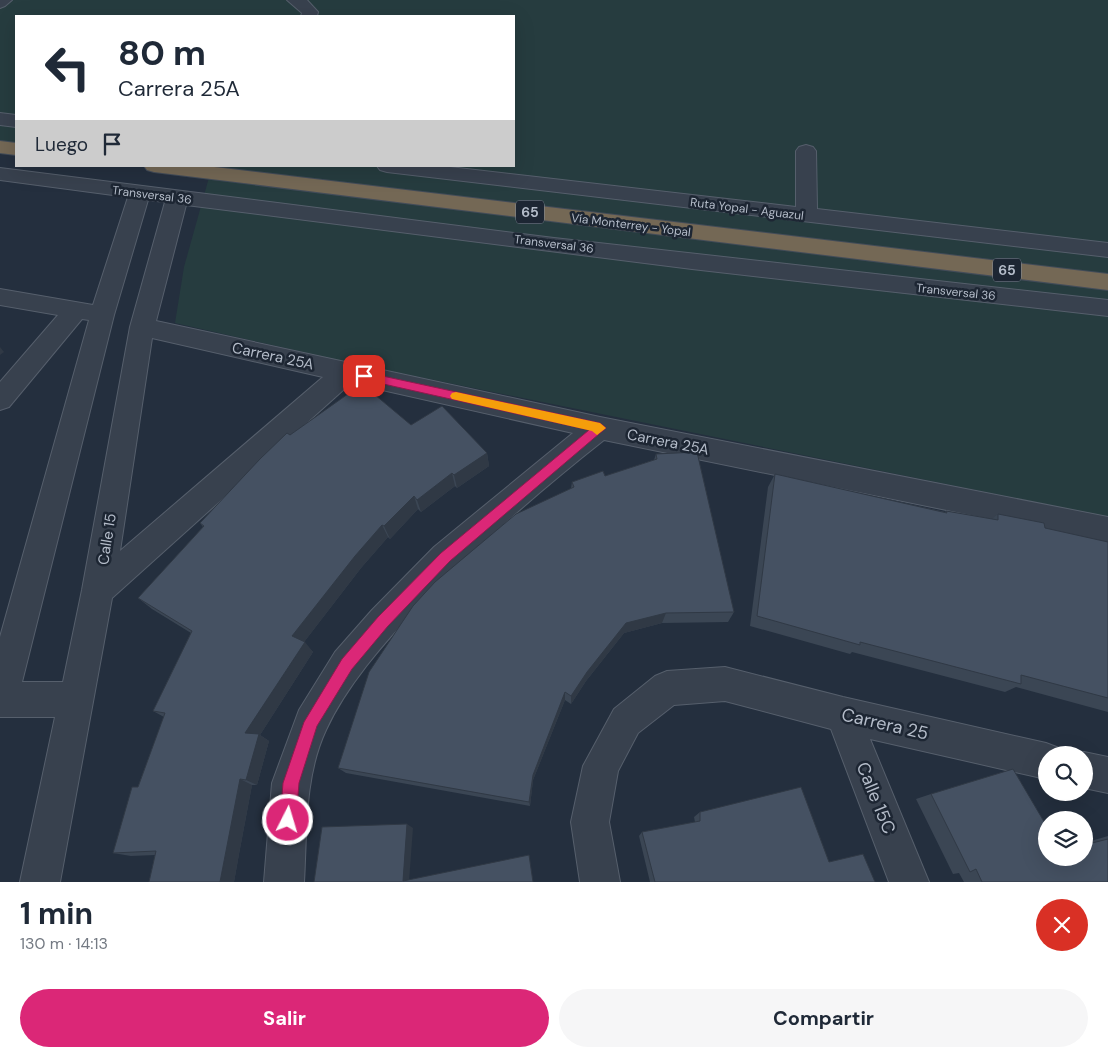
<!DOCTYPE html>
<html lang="es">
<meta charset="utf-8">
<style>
body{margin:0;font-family:"DM Sans",sans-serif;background:#f6f6f7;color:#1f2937;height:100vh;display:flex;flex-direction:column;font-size:19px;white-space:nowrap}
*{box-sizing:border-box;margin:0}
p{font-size:16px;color:#747a83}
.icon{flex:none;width:28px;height:28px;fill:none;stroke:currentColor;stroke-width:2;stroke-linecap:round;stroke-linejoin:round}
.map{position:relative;height:882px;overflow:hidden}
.side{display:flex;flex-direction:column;background:#fff;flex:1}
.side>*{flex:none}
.guide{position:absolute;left:15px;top:15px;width:500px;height:152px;border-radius:0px;box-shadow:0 5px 20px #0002;background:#fff;color:#1f2937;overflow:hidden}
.tools{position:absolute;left:1038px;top:746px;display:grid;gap:10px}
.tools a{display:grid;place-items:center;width:55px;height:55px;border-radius:50%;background:#fff;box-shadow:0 5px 20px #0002;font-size:25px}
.pin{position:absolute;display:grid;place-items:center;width:42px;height:42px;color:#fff;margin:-21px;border-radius:10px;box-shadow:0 2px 8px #0006}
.me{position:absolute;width:55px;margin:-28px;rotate:5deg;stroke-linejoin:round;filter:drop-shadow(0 0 4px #0008)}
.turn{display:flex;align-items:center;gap:18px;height:105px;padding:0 20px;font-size:22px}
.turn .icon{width:65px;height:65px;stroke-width:2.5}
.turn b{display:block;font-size:35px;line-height:42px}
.then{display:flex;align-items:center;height:48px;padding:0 20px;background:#0003;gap:10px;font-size:19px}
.round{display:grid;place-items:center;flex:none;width:52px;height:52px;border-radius:26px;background:#f6f6f7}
.summary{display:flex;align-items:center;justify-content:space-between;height:85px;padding:0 20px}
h1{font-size:30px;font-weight:700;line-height:38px}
.cta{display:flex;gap:10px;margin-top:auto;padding:10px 20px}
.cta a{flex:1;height:58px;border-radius:30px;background:#db2777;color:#fff;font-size:20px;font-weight:700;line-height:58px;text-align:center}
.cta a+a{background:#f6f6f7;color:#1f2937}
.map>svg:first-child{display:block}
.green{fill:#263c3f}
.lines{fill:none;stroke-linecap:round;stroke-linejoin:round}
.minor-casing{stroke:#565f6c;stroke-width:2}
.highway-casing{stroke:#434c59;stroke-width:2}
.minor{fill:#38414e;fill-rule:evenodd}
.highway{fill:#746855;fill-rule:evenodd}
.wall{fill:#3b4654}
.shaded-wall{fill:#303945}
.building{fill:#455162;stroke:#303945}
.route{fill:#db2777;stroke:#8e194d}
.slow{fill:#f59e0b}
.labels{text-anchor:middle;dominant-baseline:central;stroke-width:5;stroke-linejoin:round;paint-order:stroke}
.far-street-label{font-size:12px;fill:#b4bcc9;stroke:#1d2633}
.shield{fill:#1d2633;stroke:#878f9c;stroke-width:1}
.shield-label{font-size:14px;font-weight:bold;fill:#b4bcc9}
.street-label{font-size:15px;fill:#b4bcc9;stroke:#1d2633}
.near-street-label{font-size:18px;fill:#b4bcc9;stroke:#1d2633}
</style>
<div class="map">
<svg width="1108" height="882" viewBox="0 0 1108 882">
<rect width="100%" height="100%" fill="#242f3e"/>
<path class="green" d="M 0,0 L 1108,0 L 1108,517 L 355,364 L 175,323 L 184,267 L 210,174 L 148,166 L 514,166 L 514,16 L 16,16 L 16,149 L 0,147 Z"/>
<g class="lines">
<g class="minor-casing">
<g id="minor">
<path d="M 0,0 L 12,0 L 5,6 L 0,8 Z"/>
<path d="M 287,0 L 307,0 L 318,12 L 317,16 L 301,16 L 302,13 Z"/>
<path d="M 0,113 L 16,115 L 16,127 L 0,125 Z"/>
<path d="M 806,145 L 813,147 L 816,151 L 817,209 L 1108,243 L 1108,257 L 387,172 L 380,170 L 377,166 L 441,166 L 796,207 L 796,151 L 799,147 Z"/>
<path d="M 0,168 L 554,238 L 1108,300 L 1108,316 L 692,269 L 186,205 L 156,321 L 600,417 L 1108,517 L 1108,543 L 604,440 C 538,492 474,548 416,609 C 383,644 347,685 326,730 C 304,777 307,831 304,882 L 264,882 L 272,783 L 299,710 L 335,652 L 372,610 L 434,547 L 573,433 L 351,383 L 112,598 L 60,882 L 20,882 L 55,717 L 0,717 L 0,637 L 89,320 L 82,319 L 9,407 L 0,410 L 0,382 L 58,315 L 0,305 L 0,289 L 93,305 L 128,197 L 0,180 ZM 148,200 L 165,202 L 130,327 L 82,590 L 63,682 L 22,682 L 114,315 ZM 152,338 L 323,377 L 120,551 Z"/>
<path d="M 725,667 L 843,697 L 1046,743 L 1059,748 L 1062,755 L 1046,755 L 1046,779 L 870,739 L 929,882 L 889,882 L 831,729 L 725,701 L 674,705 L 638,733 L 618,771 L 609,822 L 620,882 L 580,882 L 571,822 L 583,766 L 614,709 L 655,676 L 667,671 Z"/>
<path d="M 1084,752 L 1108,757 L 1108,793 L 1084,788 L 1084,755 L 1076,755 Z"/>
</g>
</g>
<g class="highway-casing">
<g id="highway">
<path d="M 0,141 L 16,143 L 16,155 L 0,153 Z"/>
<path d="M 144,166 L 206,166 L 1108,274 L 1108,290 L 154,172 L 147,170 Z"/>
</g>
</g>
<use href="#minor" class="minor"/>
<use href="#highway" class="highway"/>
</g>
<g class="wall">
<path d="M 411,425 L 487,453 L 489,466 L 457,488 L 455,486 L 421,512 L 418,509 L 390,539 L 388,537 L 361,568 L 304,642 L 313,652 L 260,735 L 269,741 L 257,785 L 252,785 L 239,854 L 234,882 L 149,882 L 155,855 L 131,856 L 113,853 L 164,717 L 153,711 L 191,633 L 152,609 L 138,598 L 203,527 L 200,523 L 290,435 Z"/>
<path d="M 656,454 L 734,612 L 728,622 L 662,623 L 624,633 L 586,681 L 571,704 L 565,700 L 533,780 L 530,806 L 346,773 L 338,768 L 571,488 L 572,482 L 605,476 L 654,460 Z"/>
<path d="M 775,474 L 945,512 L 946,511 L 992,519 L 998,514 L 1045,528 L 1108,542 L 1108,712 L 1016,687 L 1005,692 L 852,652 L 850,654 L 750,626 L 768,487 Z"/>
<path d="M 931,794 L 1046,858 L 1084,858 L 1084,843 L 1108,836 L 1108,882 L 964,882 L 959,873 L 953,874 L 916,799 Z"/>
<path d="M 700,812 L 829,862 L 875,882 L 650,882 L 639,836 L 642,832 L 695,822 L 694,817 Z"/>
</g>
<g class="shaded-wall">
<path d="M 0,347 L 4,352 L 0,355 Z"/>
<path d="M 487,453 L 489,466 L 457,488 L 454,475 Z"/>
<path d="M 452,473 L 455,486 L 421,512 L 417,500 Z"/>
<path d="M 414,496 L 418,509 L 390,539 L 384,526 Z"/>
<path d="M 382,525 L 388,537 L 361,568 L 301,646 L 292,636 L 355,556 Z"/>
<path d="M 666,613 L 662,623 L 624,633 L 586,681 L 571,704 L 571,696 L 587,672 L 626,623 Z"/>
<path d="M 305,642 L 313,652 L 260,735 L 269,741 L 257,785 L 246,780 L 245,733 Z"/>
<path d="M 565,692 L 565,700 L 533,780 L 530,806 L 529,802 L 533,775 Z"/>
<path d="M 240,779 L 252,785 L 239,854 L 234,882 L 220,882 L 226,851 Z"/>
<path d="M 407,824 L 413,828 L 409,882 L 403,881 Z"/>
</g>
<g class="building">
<path d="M 362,384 L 411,425 L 442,406 L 487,453 L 454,475 L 452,473 L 417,500 L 414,496 L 384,526 L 382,525 L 355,556 L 292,636 L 305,642 L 245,733 L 259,734 L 246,780 L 240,779 L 226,851 L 220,882 L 149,882 L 156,851 L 113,853 L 132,787 L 138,787 L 165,713 L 153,711 L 192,631 L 138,598 L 204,526 L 200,523 L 260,459 L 287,433 L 290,435 Z"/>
<path d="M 697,452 L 734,612 L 666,613 L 626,623 L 587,672 L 571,696 L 565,692 L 533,775 L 529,802 L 338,768 L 369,672 L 413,606 L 435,582 L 516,514 L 574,487 L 572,482 L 603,471 L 605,476 L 657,459 L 656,454 Z"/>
<path d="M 775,474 L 947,513 L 946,511 L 998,520 L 998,514 L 1044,523 L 1045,528 L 1108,542 L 1108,698 L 1021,675 L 1021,684 L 860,642 L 860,645 L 757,616 Z"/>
<path d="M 1013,769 L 1046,825 L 1046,858 L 1084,858 L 1084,845 L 1108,839 L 1108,882 L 982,882 L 976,869 L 970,872 L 931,794 Z"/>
<path d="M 801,787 L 829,862 L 863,854 L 875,882 L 655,882 L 642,832 L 700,821 L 700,812 Z"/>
<path d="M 407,824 L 403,881 L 529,855 L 533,882 L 314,882 L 322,827 Z"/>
</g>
<path class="route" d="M 364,372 L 600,423 L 606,428 L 450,561 L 388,626 L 352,669 L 317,726 L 299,783 L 296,820 L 294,826 L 288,828 L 282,826 L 280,820 L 283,783 L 304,722 L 342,659 L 378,617 L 441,553 L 589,430 L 361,379 L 359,376 L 361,373 Z"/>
<path class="slow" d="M 456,392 L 600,423 L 606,428 L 597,435 L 592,431 L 452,399 L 450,396 L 452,393 Z"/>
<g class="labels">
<g class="far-street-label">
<text transform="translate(152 195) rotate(7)">Transversal 36</text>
<text transform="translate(747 209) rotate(7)">Ruta Yopal - Aguazul</text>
<text transform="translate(631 225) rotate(7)">Vía Monterrey - Yopal</text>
<text transform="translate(554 244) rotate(7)">Transversal 36</text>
<text transform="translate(956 292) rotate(6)">Transversal 36</text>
</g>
<g class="shield">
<rect x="516" y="200.5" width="28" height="23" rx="4"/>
<rect x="993" y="258.5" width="28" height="23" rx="4"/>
</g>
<g class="shield-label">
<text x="530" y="212">65</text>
<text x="1007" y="270">65</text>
</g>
<g class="street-label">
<text transform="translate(273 356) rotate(12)">Carrera 25A</text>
<text transform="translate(668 442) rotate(11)">Carrera 25A</text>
<text transform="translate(107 539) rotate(-81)">Calle 15</text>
</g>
<g class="near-street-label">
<text transform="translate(885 724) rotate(13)">Carrera 25</text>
<text transform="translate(876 798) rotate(68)">Calle 15C</text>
</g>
</g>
</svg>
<div class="tools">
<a><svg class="icon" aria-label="search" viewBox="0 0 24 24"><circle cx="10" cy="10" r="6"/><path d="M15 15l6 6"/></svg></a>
<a><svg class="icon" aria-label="layers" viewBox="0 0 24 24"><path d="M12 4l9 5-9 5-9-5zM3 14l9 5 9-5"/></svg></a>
</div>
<div class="pin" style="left:364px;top:376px;background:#d93025"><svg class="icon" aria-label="arrive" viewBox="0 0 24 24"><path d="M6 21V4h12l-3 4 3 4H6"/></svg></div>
<svg class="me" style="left:288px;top:820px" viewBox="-20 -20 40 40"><circle r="17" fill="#db2777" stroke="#fff" stroke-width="3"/><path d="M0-11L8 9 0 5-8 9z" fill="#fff"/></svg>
<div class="guide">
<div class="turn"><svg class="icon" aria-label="left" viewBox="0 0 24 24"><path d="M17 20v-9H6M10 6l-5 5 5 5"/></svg><div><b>80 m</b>Carrera 25A</div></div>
<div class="then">Luego<svg class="icon" aria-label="arrive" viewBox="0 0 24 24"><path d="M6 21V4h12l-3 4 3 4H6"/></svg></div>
</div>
</div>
<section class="side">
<div class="summary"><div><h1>1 min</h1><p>130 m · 14:13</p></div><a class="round" style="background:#d93025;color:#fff"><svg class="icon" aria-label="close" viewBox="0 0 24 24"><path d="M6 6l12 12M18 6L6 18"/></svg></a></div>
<div class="cta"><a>Salir</a><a>Compartir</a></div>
</section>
